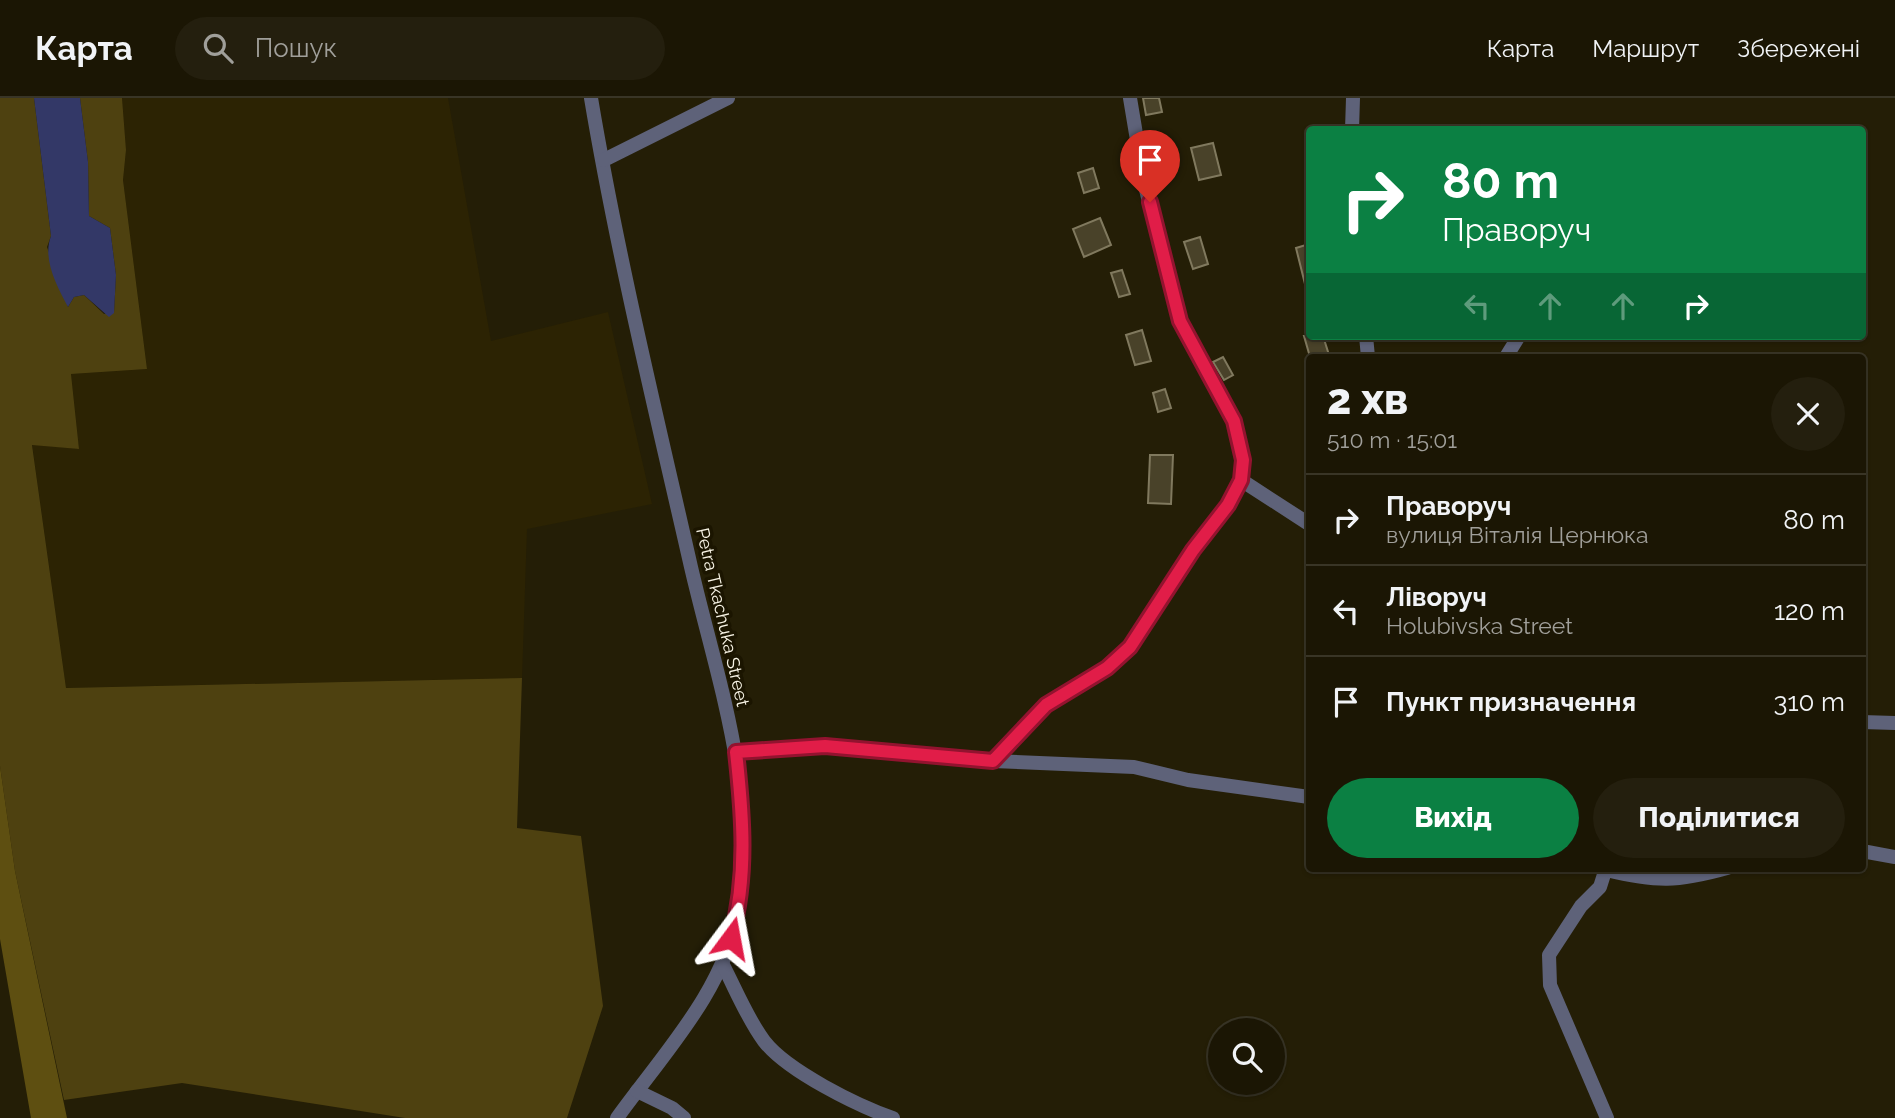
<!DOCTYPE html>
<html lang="uk">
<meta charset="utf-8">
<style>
body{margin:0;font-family:Raleway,sans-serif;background:#241f0e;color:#f1f3f6;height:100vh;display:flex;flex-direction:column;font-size:26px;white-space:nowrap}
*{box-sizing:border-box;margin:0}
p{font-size:23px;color:#a09f9a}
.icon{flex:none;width:38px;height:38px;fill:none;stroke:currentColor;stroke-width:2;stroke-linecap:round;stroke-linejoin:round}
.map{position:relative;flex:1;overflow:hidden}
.details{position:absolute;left:1306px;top:256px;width:560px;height:518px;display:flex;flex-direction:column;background:#1b1604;border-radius:7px;box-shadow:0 2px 5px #0004,0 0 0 2px #393526}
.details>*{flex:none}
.top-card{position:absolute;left:1306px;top:28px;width:560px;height:214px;border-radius:7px;box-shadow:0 2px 5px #0004,0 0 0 2px #393526;background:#0b8043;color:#fff;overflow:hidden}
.tools{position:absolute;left:1208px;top:920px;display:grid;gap:14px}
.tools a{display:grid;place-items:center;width:77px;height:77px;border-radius:50%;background:#1b1604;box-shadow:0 2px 5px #0004,0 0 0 2px #393526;font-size:35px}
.pin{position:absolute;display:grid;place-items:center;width:60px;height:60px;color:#fff;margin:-72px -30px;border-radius:50% 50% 50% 0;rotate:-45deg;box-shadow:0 0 7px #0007}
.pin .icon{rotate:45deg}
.me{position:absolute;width:77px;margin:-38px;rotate:13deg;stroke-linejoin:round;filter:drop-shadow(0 0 5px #0008)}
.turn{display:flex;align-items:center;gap:24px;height:147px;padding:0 21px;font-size:32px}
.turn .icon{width:91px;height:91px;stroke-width:2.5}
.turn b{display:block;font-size:49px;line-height:60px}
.lanes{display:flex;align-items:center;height:66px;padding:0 21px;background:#0003;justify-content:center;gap:35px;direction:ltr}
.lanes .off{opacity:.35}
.round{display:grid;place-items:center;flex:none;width:74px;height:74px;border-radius:37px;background:#241f0e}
.overview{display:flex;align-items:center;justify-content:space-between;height:119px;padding:0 21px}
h1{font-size:42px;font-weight:800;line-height:52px}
.primary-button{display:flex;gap:14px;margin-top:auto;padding:14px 21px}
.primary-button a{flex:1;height:80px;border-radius:42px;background:#0b8043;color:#fff;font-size:28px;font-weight:800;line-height:80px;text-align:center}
.primary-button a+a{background:#241f0e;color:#f1f3f6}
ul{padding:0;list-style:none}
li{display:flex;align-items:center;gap:21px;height:91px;padding:0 21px;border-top:2px solid #393526}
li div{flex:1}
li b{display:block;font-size:26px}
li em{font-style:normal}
header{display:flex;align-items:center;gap:42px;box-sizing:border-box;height:98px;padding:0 35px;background:#1b1604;border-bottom:2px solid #393526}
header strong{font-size:33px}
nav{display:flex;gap:38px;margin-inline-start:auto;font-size:24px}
.search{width:490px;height:63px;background:#241f0e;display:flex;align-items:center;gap:18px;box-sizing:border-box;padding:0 24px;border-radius:38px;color:#a09f9a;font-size:26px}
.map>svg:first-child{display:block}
.built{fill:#2c2303}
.green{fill:#4e4110}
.forest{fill:#5e4f11}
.water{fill:#333867}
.building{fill:#494229;stroke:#80795e;stroke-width:2}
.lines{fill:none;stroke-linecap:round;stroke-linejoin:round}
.street{stroke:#5e6279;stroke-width:14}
.route-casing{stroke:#92132f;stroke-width:18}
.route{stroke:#e11d48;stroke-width:12}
.labels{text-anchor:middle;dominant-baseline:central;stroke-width:7;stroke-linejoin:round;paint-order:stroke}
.street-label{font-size:18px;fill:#f8f4e5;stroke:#1b1500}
</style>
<header>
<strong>Карта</strong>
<div class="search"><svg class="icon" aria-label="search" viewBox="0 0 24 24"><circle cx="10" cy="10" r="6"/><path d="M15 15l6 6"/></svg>Пошук</div>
<nav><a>Карта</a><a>Маршрут</a><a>Збережені</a></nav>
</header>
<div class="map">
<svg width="1895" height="1020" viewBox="0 0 1895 1020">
<rect width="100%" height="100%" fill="#241e06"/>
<path class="built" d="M 122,0 L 448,0 L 491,243 L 608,214 L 652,406 L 527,431 L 522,580 L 66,590 L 32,346 L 79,351 L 71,276 L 147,271 L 123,82 L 126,52 Z"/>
<path class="green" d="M 0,0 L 34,0 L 51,138 L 47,149 L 68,209 L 74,199 L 84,197 L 104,216 L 114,214 L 116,177 L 110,130 L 89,118 L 88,64 L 80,0 L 122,0 L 126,52 L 123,82 L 147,271 L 71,276 L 79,351 L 32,347 L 66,590 L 522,580 L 517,730 L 581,738 L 603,908 L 567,1020 L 405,1020 L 182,985 L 64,1002 L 15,773 L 0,668 Z"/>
<path class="forest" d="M 0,668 L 15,773 L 67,1020 L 31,1020 L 0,841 Z"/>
<path class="water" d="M 34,0 L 80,0 L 88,64 L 89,118 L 110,130 L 116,177 L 114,215 L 109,219 L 84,197 L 74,199 L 68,209 C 57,188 42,161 51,138 Z"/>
<g class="building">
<path d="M 1143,0 L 1159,0 L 1162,14 L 1146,17 Z"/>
<path d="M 1213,45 L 1221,77 L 1199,82 L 1191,50 Z"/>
<path d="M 1093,70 L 1099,90 L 1084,95 L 1078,75 Z"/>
<path d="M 1100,120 L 1111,147 L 1084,159 L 1073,131 Z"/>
<path d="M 1200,139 L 1208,166 L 1193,171 L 1184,144 Z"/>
<path d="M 1309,146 L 1309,185 L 1305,186 L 1296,150 Z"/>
<path d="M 1122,172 L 1130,196 L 1119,199 L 1111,175 Z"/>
<path d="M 1142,232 L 1151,263 L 1135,267 L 1126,237 Z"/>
<path d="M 1304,238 L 1323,238 L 1329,257 L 1310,259 Z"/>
<path d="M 1223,259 L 1233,277 L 1224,282 L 1213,264 Z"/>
<path d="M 1165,291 L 1171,310 L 1158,314 L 1153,295 Z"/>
<path d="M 1150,357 L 1173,357 L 1171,406 L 1148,405 Z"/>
</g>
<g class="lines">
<g class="street">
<path d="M 591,0 C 617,155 656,315 691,469 C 717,581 759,696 738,813 C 725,892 663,956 617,1020"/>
<path d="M 1352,32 L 1353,0"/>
<path d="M 604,62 L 728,0"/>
<path d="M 1366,238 L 1368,259"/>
<path d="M 1506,259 L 1519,238"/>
<path d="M 1241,382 L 1309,426"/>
<path d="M 1862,624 L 1895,625"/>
<path d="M 736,655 L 825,648 L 993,663 L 1134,669 L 1188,682 L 1309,699"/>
<path d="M 993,663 L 1046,607 L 1107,570 L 1130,549 L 1193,451 L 1228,407 L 1241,382 L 1243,362 L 1234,323 L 1180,224 L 1144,84 L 1130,0"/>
<path d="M 1862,753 L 1895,759"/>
<path d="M 1606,770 L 1600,789 L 1581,808 L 1549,857 L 1550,887 L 1607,1020"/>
<path d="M 1606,772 C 1657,784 1677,784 1727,770"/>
<path d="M 723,867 C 736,892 747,920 764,943 C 787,973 858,1008 893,1020"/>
<path d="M 637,993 L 672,1010 L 684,1020"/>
</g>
</g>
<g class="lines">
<g class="route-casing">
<path id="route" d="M 731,840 C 748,778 743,717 736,654 L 825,648 L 993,663 L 1046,607 L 1107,570 L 1130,549 L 1193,452 L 1228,407 L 1241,382 L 1243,362 L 1234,323 L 1180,223 L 1150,104"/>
</g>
<use href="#route" class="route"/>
</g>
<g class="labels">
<g class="street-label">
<text transform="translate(723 519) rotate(77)">Petra Tkachuka Street</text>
</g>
</g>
</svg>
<div class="tools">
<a><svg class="icon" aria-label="search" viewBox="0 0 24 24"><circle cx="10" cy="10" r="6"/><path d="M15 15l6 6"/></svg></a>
</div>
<div class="pin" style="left:1150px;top:104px;background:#d93025"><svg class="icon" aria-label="arrive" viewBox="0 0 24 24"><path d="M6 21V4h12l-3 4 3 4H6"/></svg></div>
<svg class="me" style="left:731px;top:840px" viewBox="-20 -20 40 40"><path d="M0-17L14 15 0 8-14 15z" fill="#e11d48" stroke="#fff" stroke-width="4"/></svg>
<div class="top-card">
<div class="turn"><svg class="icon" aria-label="right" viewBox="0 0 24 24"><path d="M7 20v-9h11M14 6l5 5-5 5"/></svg><div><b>80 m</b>Праворуч</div></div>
<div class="lanes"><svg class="icon off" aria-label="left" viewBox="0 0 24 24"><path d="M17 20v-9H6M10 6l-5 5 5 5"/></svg><svg class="icon off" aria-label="ahead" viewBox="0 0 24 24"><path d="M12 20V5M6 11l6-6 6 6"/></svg><svg class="icon off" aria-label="ahead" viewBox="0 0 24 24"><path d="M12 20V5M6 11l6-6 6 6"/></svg><svg class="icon" aria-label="right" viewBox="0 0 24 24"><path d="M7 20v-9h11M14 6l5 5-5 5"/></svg></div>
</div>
<section class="details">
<div class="overview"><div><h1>2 хв</h1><p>510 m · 15:01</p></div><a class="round"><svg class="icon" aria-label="close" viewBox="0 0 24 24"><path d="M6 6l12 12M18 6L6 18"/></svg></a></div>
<ul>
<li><svg class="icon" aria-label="right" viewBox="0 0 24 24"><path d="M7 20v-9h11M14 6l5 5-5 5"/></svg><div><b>Праворуч</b><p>вулиця Віталія Цернюка</p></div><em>80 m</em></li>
<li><svg class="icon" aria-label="left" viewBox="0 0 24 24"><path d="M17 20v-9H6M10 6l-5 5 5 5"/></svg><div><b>Ліворуч</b><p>Holubivska Street</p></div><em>120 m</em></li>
<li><svg class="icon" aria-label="arrive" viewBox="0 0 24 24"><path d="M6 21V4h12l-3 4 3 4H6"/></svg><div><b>Пункт призначення</b></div><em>310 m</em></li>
</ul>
<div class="primary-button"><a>Вихід</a><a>Поділитися</a></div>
</section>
</div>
